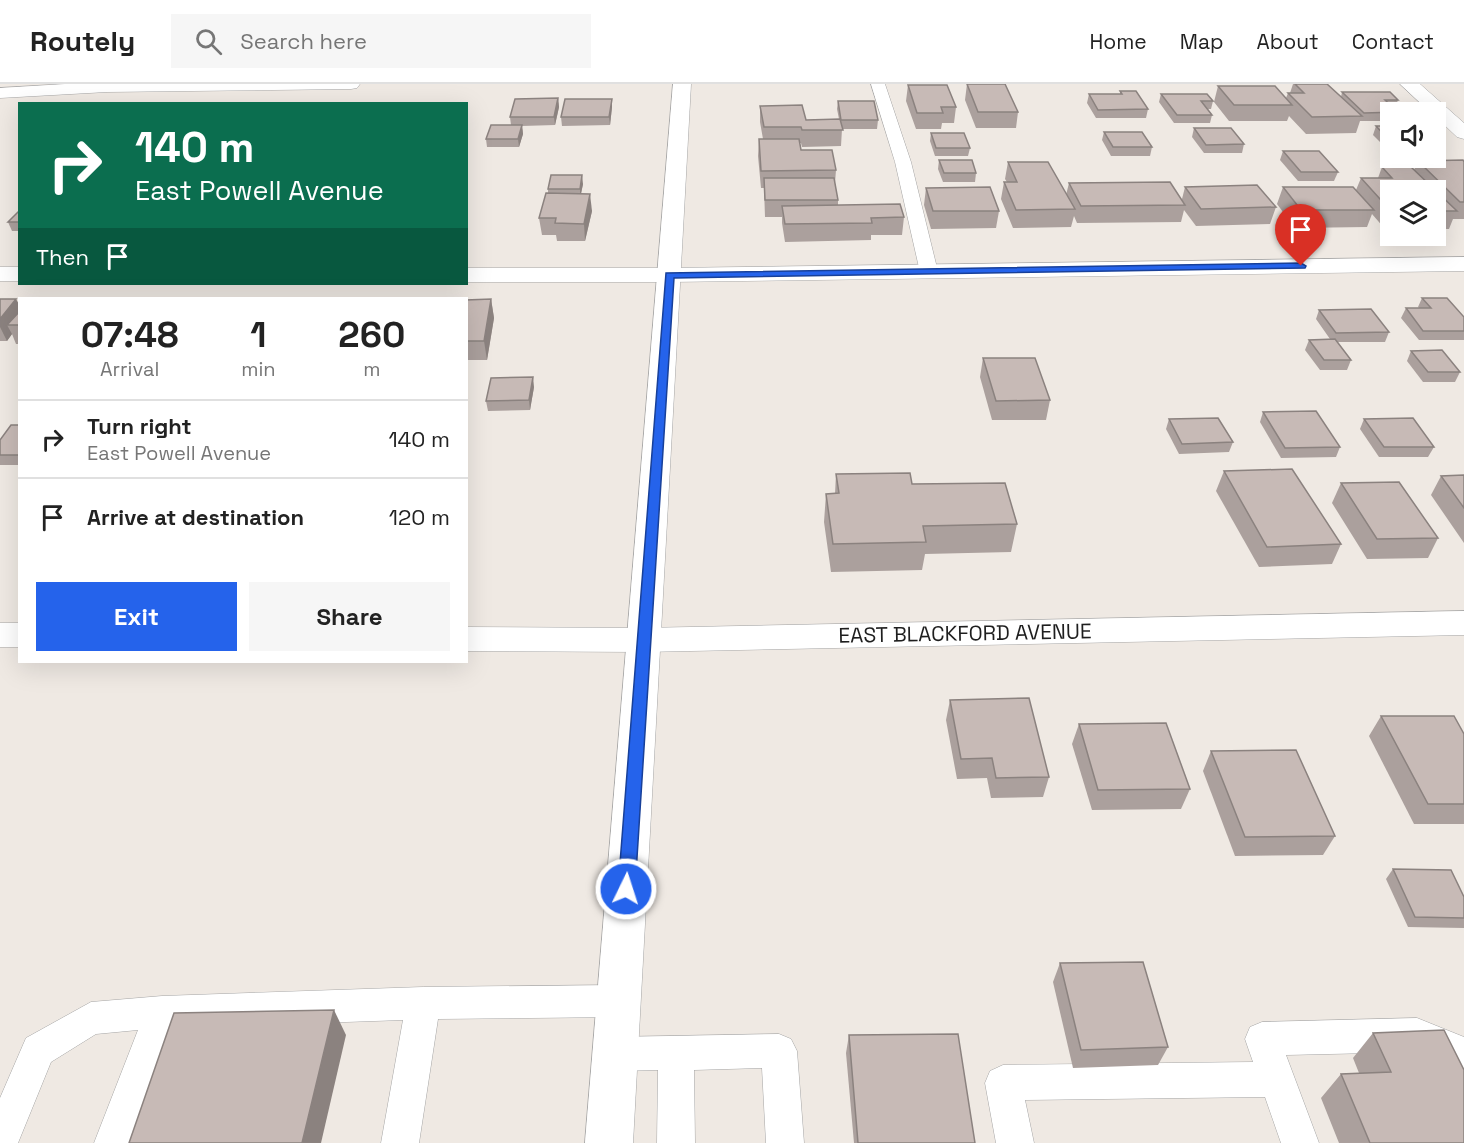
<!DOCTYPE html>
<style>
body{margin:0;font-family:"Space Grotesk",sans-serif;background:#f6f6f6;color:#222;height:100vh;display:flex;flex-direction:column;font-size:22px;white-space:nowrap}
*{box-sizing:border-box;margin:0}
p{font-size:20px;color:#767676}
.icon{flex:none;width:33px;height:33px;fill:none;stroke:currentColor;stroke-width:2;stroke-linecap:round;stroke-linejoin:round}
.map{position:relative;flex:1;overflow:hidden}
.details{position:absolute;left:18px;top:213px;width:450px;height:366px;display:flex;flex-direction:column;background:#fff;border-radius:0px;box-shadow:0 6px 24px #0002}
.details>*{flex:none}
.banner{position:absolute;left:18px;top:18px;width:450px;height:183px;border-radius:0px;box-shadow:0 6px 24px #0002;background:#0b6e4f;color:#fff;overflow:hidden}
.tools{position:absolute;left:1380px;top:18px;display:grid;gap:12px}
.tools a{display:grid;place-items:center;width:66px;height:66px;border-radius:0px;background:#fff;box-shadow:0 6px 24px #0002;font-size:30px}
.pin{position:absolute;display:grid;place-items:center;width:51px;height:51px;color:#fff;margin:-62px -26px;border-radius:50% 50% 50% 0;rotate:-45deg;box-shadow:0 0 6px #0007}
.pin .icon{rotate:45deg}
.me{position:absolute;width:66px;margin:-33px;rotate:4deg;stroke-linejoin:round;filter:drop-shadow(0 0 4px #0008)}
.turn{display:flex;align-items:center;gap:21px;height:126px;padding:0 18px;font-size:27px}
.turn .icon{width:78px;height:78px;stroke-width:2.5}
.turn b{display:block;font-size:42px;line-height:51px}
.then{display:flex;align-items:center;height:57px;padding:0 18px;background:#0003;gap:12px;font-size:22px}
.eta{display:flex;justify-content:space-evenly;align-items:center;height:102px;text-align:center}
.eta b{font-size:36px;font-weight:800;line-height:42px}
.cta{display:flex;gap:12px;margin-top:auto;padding:12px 18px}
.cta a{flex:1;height:69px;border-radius:0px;background:#2563eb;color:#fff;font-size:24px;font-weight:800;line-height:69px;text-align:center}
.cta a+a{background:#f6f6f6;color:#222}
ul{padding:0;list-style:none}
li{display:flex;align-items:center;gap:18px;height:78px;padding:0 18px;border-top:2px solid #e0e0e0}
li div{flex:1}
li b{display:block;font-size:22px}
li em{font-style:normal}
header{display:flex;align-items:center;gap:36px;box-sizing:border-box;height:84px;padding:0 30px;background:#fff;border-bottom:2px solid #e0e0e0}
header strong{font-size:28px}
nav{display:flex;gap:33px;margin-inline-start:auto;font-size:21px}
.search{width:420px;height:54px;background:#f6f6f6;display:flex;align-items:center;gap:15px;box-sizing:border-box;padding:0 21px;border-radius:0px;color:#767676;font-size:22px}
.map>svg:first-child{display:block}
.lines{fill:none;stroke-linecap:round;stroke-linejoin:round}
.service-casing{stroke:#a5a5a5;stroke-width:1}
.minor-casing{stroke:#a5a5a5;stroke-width:1}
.tertiary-casing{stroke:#a5a5a5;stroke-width:1}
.service{fill:#fff;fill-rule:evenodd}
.minor{fill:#fff;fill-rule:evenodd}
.tertiary{fill:#fff;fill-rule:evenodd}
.wall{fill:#aba09d}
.shaded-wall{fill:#8b827f}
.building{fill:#c7bab6;stroke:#8b827f;stroke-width:1.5}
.route{fill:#2563eb;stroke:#184099;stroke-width:1.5}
.labels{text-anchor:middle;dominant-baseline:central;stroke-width:4.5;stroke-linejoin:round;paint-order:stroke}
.street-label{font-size:21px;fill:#1e1e1e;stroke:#fff}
</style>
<header>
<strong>Routely</strong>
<div class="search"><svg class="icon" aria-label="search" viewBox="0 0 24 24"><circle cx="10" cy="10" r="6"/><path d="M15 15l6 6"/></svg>Search here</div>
<nav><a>Home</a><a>Map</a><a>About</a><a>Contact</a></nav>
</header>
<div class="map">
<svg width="1464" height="1059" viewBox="0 0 1464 1059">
<rect width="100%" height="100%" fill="#efe9e3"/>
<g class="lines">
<g class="service-casing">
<g id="service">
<path d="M 871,0 L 885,0 L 911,78 L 938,188 L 935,192 L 923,192 L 920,188 L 895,78 Z"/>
<path d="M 619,901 L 631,906 L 636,917 L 631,928 L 619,933 L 438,935 L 419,1059 L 381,1059 L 403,936 L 173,944 L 132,1059 L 94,1059 L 138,946 L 96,950 L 51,978 L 18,1059 L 0,1059 L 0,1014 L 26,954 L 91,918 L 162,912 L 423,903 Z"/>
<path d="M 1417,934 L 1464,953 L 1464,987 L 1416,968 L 1286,971 L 1319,1059 L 1281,1059 L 1265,1013 L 1025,1016 L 1034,1059 L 996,1059 L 985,999 L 990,987 L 1003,981 L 1253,978 L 1245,955 L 1250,943 L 1262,938 Z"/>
<path d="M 779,950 L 791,955 L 797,967 L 804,1059 L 766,1059 L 762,984 L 694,986 L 695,1059 L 657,1059 L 658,986 L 615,987 L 603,982 L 597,970 L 603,958 L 615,953 Z"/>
</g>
</g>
<g class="minor-casing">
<g id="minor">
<path d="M 65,0 L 360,0 L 357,4 L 351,5 L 107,8 L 0,14 L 0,4 Z"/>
<path d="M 1400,0 L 1420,0 L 1464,39 L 1464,55 L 1457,53 L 1436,33 L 1436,28 L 1430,28 Z"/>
<path d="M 1464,173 L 1464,187 L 669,198 L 466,198 L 466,184 L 669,184 Z"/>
<rect x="0" y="183" width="20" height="14"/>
<path d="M 1464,527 L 1464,551 L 642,568 L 466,567 L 466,543 L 642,544 Z"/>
<rect x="0" y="539" width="20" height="24"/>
</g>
</g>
<g class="tertiary-casing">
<path id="tertiary" d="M 673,0 L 691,0 L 633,1059 L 585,1059 Z"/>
</g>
<use href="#service" class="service"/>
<use href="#minor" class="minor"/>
<use href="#tertiary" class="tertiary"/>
</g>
<g class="wall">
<path d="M 967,0 L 1018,28 L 1016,44 L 976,44 L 965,16 Z"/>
<path d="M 1293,0 L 1327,0 L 1341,13 L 1342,8 L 1398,16 L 1395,24 L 1393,24 L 1390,28 L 1390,37 L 1360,37 L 1356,49 L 1306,50 L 1289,32 L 1287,37 L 1229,37 L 1214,18 L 1218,2 L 1286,14 L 1288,9 L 1290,9 Z"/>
<path d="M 908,1 L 956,23 L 954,39 L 942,39 L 941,45 L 916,45 L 906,17 Z"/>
<path d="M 1120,7 L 1148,25 L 1146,34 L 1096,34 L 1087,19 L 1089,10 L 1120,10 Z"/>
<path d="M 1161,10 L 1213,17 L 1211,25 L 1208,25 L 1212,31 L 1210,39 L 1174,39 L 1159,18 Z"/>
<path d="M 558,14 L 559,23 L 555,41 L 522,42 L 523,50 L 519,63 L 487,63 L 486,55 L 511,41 L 510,33 Z"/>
<path d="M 838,17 L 878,36 L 877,45 L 842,45 L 841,62 L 802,63 L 801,59 L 800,59 L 801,66 L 836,86 L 835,99 L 838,116 L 838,121 L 904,133 L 902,151 L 871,151 L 871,156 L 785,158 L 782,139 L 782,133 L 765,133 L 764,104 L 761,104 L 758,72 L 759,55 L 763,55 L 760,38 L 760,22 L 806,36 L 839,35 L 837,25 Z"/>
<path d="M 612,23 L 610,41 L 562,42 L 561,33 Z"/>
<path d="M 1376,42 L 1390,42 L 1390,66 L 1388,66 L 1373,51 Z"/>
<path d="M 1194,44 L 1244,60 L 1242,69 L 1204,69 L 1192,53 Z"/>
<path d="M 1104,48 L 1152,63 L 1150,72 L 1111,72 L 1102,56 Z"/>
<path d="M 931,49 L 970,64 L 968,72 L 935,72 L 930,57 Z"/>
<path d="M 1283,67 L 1338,88 L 1334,97 L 1298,97 L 1280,76 Z"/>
<path d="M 939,76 L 976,89 L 975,98 L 943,98 L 938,85 Z"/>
<path d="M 1418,77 L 1464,78 L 1464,135 L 1453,135 L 1449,145 L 1436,145 L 1436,106 L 1390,106 L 1390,145 L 1385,145 L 1372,130 L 1367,143 L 1295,144 L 1277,120 L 1283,103 L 1356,106 L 1361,94 L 1378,94 L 1382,83 L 1414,86 Z"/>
<path d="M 1008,78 L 1066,111 L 1069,99 L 1182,115 L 1185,103 L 1276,123 L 1270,140 L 1196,142 L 1184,126 L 1181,138 L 1077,139 L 1074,132 L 1071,143 L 1013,144 L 1001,115 L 1004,98 L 1007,98 L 1005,95 Z"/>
<path d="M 583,100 L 581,110 L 592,127 L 585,157 L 557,157 L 556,151 L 542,151 L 539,134 L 548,109 L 548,105 Z"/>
<path d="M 926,104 L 999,127 L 996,144 L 931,145 L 924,121 Z"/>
<path d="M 20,126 L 20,147 L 12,147 L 8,138 Z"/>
<path d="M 1422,214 L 1464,233 L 1464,256 L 1419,256 L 1401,234 L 1406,224 L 1419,224 L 1418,223 Z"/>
<path d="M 0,215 L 20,222 L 20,260 L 16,260 L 12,250 L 7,257 L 0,257 Z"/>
<path d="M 491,215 L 494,234 L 487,276 L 466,276 L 466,216 Z"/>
<path d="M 1319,226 L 1389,248 L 1385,258 L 1337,258 L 1351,276 L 1347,286 L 1320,286 L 1305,266 L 1309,256 L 1330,255 L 1316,235 Z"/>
<path d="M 1411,267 L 1460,288 L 1455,298 L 1423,298 L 1407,277 Z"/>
<path d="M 983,274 L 1050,316 L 1046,336 L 992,336 L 980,293 Z"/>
<path d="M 534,303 L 530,326 L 488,327 L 486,317 Z"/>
<path d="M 1263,328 L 1340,363 L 1336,373 L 1281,374 L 1260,338 Z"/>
<path d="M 1169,335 L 1233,358 L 1229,368 L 1179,370 L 1166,345 Z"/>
<path d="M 1364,335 L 1434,363 L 1428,373 L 1379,373 L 1360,345 Z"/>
<path d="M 20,341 L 20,381 L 0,381 L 0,356 Z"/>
<path d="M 1224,387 L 1341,460 L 1332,480 L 1259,483 L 1216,407 Z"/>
<path d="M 836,390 L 912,400 L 1017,440 L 1011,468 L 925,470 L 922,486 L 831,488 L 824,438 L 826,410 L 835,410 Z"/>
<path d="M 1464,391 L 1464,459 L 1431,411 L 1441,392 Z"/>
<path d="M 1341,399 L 1438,454 L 1428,474 L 1367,475 L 1332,419 Z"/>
<path d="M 950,616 L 1049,693 L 1043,713 L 991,714 L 987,694 L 957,695 L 946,636 Z"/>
<path d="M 1381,632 L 1464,650 L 1464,740 L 1414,740 L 1369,652 Z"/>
<path d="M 1079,640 L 1190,705 L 1181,725 L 1092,726 L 1072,660 Z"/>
<path d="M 1211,667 L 1335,752 L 1323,771 L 1235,772 L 1203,687 Z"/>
<path d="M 1393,785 L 1464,813 L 1464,844 L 1408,843 L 1386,795 Z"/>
<path d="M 1060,879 L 1168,963 L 1158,981 L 1073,984 L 1053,898 Z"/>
<path d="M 1373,949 L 1464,1059 L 1339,1059 L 1321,1014 L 1341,990 L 1359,989 L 1353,974 Z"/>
<path d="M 849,951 L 975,1059 L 854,1059 L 846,969 Z"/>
</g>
<g class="shaded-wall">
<path d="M 558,14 L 559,23 L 555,41 L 554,33 Z"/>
<path d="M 612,15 L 612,23 L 610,41 L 609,33 Z"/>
<path d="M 522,41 L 523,50 L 519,63 L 518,55 Z"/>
<path d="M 582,91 L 583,100 L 580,114 L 580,105 Z"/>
<path d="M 590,110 L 592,127 L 585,157 L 584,140 Z"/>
<path d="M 16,215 L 20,222 L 20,240 L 7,241 L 12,250 L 7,257 L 0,243 L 0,235 Z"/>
<path d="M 491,215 L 494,234 L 487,276 L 484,257 Z"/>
<path d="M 533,293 L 534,303 L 530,326 L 529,316 Z"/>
<path d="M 334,926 L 346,951 L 321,1059 L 302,1059 Z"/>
</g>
<g class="building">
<path d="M 967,0 L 1005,0 L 1018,28 L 978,28 Z"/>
<path d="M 1295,0 L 1327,0 L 1362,32 L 1312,33 L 1288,9 L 1304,9 Z"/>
<path d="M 908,1 L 947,1 L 956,23 L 941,23 L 943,29 L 917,29 Z"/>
<path d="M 1218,2 L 1275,2 L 1292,21 L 1234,21 Z"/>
<path d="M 1120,7 L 1136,7 L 1148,25 L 1098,26 L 1089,10 L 1122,10 Z"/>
<path d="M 1342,8 L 1390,8 L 1398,16 L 1385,16 L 1398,28 L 1364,29 Z"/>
<path d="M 1161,10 L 1207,10 L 1213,17 L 1201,17 L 1212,31 L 1177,31 Z"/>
<path d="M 558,14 L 554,33 L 510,33 L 515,15 Z"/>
<path d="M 565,15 L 612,15 L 609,33 L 561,33 Z"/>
<path d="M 838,17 L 874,17 L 878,36 L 841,36 Z"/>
<path d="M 802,21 L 806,36 L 840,35 L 843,46 L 802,46 L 801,43 L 764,43 L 760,22 Z"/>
<path d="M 491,41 L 522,41 L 518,55 L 486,55 Z"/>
<path d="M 1376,42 L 1390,42 L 1390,57 Z"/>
<path d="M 1194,44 L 1231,44 L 1244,60 L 1206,61 Z"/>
<path d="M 1104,48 L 1142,48 L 1152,63 L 1113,63 Z"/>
<path d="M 931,49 L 964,49 L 970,64 L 936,64 Z"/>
<path d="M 759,55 L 799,55 L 801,66 L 832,66 L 836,86 L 761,87 Z"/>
<path d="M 1283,67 L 1319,67 L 1338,88 L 1301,88 Z"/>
<path d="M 939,76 L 972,76 L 976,89 L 944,89 Z"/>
<path d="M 1463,76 L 1464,78 L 1464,118 L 1460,118 L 1418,77 Z"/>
<path d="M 1008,78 L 1048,78 L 1075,125 L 1016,126 L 1004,98 L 1017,98 Z"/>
<path d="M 1382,83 L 1411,83 L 1457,127 L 1436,127 L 1436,106 L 1390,106 L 1390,126 L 1361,94 L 1392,94 Z"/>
<path d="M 551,91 L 582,91 L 580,105 L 548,105 Z"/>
<path d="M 764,94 L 834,94 L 838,116 L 765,116 Z"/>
<path d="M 1170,98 L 1185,121 L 1081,122 L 1069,99 Z"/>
<path d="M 1257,101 L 1276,123 L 1201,125 L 1185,103 Z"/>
<path d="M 990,103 L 999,127 L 933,127 L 926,104 Z"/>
<path d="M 1283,103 L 1353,103 L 1374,126 L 1301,126 Z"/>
<path d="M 546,109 L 590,110 L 584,140 L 555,139 L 556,134 L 539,134 Z"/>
<path d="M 900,120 L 904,133 L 871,134 L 872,139 L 785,140 L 782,122 Z"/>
<path d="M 20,126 L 20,138 L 8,138 Z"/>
<path d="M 1422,214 L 1447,214 L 1464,233 L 1464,247 L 1423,247 L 1406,224 L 1431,224 Z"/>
<path d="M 0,215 L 16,215 L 0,235 Z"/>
<path d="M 491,215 L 484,257 L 466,257 L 466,216 Z"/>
<path d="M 1371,225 L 1389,248 L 1336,249 L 1319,226 Z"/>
<path d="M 20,227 L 20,241 L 7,241 Z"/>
<path d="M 1335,255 L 1351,276 L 1324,276 L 1309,256 Z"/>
<path d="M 1442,266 L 1460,288 L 1428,288 L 1411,267 Z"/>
<path d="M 983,274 L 1035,274 L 1050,316 L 996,317 Z"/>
<path d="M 533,293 L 529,316 L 486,317 L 491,294 Z"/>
<path d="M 1316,327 L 1340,363 L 1285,364 L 1263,328 Z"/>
<path d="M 1218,334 L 1233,358 L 1182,360 L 1169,335 Z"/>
<path d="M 1413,334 L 1434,363 L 1384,363 L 1364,335 Z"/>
<path d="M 11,341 L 20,341 L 20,371 L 0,371 L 0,356 Z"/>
<path d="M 1292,385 L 1341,460 L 1267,463 L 1224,387 Z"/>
<path d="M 910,389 L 912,400 L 1005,399 L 1017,440 L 923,442 L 926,458 L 833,460 L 826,410 L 839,409 L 836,390 Z"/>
<path d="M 1464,391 L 1464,424 L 1441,392 Z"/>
<path d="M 1399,398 L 1438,454 L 1377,455 L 1341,399 Z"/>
<path d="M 1029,614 L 1049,693 L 996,694 L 992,674 L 961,675 L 950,616 Z"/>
<path d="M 1381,632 L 1454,632 L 1464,650 L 1464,720 L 1428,720 Z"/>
<path d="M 1166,639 L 1190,705 L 1098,706 L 1079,640 Z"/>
<path d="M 1296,666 L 1335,752 L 1245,753 L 1211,667 Z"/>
<path d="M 1393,785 L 1451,786 L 1464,813 L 1464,834 L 1415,833 Z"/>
<path d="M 1143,878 L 1168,963 L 1081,966 L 1060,879 Z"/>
<path d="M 334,926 L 302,1059 L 129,1059 L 174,929 Z"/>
<path d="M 1444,946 L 1464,986 L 1464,1059 L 1370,1059 L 1341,990 L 1391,988 L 1373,949 Z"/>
<path d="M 958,950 L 975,1059 L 858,1059 L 849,951 Z"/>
</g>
<path class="route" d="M 1301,179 L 1306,182 L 1305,184 L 674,194 L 635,805 L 632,810 L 626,812 L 620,810 L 618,805 L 666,189 Z"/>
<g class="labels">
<g class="street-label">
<text transform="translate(965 549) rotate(-1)">EAST BLACKFORD AVENUE</text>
</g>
</g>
</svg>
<div class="tools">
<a><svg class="icon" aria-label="sound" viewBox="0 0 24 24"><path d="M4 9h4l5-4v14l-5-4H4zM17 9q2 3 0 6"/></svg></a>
<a><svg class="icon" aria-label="layers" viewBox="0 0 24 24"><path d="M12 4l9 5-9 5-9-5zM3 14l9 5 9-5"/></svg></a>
</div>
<div class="pin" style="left:1301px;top:182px;background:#d93025"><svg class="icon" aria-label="arrive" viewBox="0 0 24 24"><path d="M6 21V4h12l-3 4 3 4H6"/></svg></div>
<svg class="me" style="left:626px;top:805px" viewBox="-20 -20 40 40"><circle r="17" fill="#2563eb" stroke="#fff" stroke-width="3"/><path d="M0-11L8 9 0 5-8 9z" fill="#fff"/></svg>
<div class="banner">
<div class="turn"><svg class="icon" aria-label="right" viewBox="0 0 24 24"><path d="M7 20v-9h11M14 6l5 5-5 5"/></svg><div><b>140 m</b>East Powell Avenue</div></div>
<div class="then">Then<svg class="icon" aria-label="arrive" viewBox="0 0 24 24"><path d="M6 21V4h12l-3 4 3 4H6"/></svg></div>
</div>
<section class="details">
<div class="eta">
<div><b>07:48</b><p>Arrival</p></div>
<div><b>1</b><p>min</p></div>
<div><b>260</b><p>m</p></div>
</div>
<ul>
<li><svg class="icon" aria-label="right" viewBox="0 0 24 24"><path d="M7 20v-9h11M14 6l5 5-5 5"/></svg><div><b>Turn right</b><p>East Powell Avenue</p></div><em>140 m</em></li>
<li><svg class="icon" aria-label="arrive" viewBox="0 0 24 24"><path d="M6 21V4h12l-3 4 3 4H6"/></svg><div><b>Arrive at destination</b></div><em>120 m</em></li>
</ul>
<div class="cta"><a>Exit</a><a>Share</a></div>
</section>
</div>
